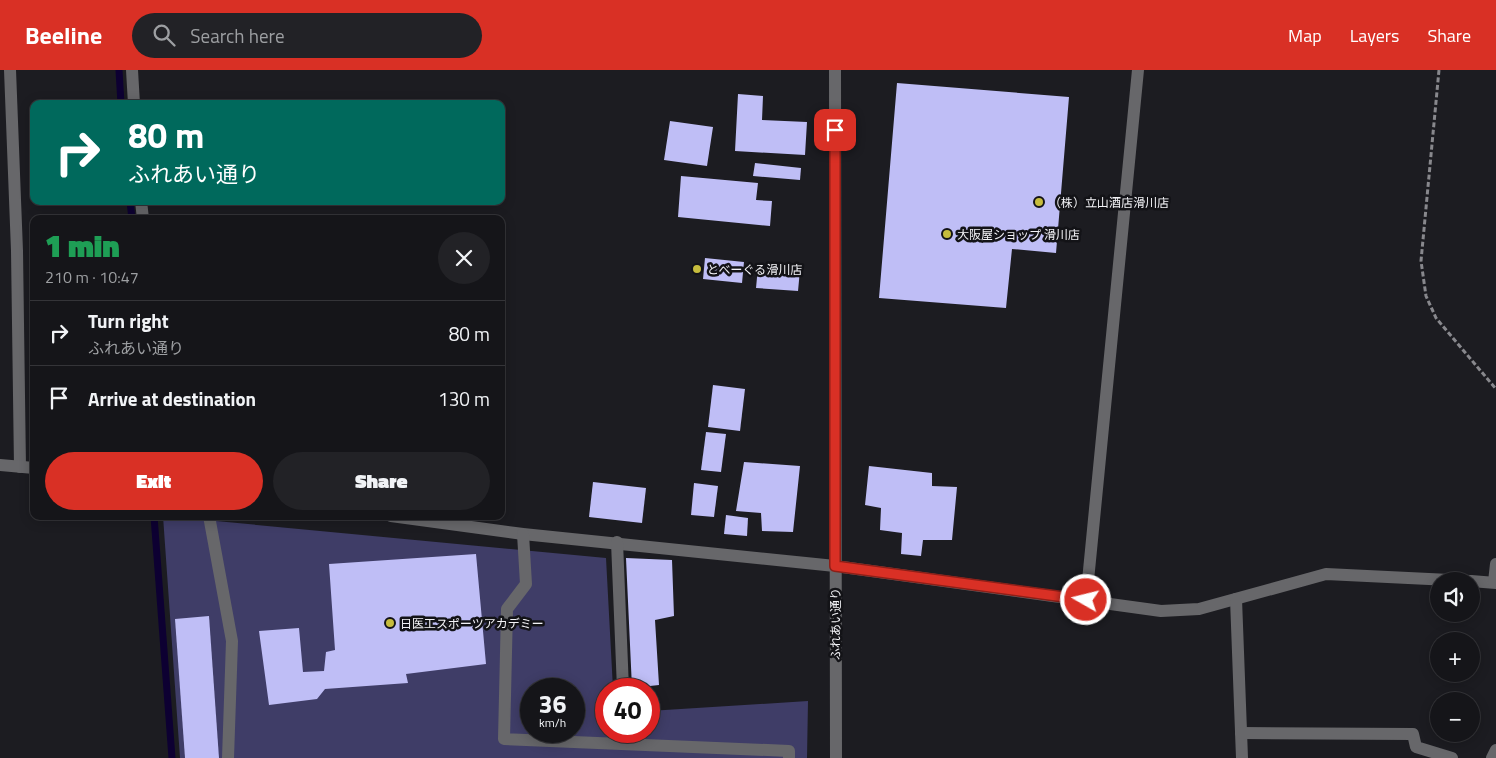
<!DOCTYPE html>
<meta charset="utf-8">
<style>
body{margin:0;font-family:"Titillium Web","Noto Sans JP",sans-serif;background:#222226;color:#f1f3f6;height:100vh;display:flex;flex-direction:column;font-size:19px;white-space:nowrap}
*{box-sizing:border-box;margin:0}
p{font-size:16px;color:#9d9fa2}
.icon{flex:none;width:28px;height:28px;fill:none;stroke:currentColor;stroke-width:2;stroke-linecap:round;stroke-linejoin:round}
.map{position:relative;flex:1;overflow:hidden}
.panel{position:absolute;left:30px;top:145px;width:475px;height:305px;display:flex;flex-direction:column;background:#151519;border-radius:10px;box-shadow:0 2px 12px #0003,0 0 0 1px #343438}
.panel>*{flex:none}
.hud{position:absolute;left:30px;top:30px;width:475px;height:105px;border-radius:10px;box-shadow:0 2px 12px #0003,0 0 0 1px #343438;background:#00695c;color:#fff;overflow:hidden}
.buttons{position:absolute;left:1430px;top:502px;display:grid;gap:10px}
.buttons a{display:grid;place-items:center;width:50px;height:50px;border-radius:50%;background:#151519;box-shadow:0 2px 12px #0003,0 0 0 1px #343438;font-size:25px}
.speed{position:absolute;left:520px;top:608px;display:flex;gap:10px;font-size:25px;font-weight:700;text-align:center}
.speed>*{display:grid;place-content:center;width:65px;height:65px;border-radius:50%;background:#151519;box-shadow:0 2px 12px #0003,0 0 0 1px #343438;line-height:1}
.speed small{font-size:12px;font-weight:400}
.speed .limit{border:8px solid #d22;background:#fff;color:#111}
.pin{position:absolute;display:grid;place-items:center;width:42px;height:42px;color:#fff;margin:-21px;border-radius:10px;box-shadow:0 2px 8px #0006}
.me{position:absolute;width:55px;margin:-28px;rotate:278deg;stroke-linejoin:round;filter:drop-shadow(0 0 4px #0008)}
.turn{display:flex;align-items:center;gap:18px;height:105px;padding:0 15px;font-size:22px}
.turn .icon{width:65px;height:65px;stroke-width:2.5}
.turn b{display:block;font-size:35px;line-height:42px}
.round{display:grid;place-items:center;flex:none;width:52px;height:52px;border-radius:26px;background:#222226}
.headline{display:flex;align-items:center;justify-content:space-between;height:85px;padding:0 15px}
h1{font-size:30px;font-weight:800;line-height:38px;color:#1e9e55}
.primary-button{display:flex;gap:10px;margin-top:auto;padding:10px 15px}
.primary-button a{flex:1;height:58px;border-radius:30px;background:#d93025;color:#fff;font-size:20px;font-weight:800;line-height:58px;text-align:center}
.primary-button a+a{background:#222226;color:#f1f3f6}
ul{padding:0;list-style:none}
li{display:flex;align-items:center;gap:15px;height:65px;padding:0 15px;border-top:1px solid #343438}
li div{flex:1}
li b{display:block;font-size:19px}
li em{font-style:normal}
header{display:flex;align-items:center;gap:30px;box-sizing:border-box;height:70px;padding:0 25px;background:#d93025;color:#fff}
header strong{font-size:24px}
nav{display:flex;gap:28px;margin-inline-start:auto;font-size:18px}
.search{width:350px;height:45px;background:#222226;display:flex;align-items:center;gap:12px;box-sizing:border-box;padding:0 18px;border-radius:28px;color:#9d9fa2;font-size:19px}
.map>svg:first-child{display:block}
.green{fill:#3f3d67;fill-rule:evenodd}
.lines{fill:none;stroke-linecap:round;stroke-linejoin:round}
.stream{stroke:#0d0032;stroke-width:7}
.building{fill:#bfbef6}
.path{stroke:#88888d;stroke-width:3;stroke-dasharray:5 2.5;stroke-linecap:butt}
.minor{stroke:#67676a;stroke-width:12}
.route-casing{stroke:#8d1f18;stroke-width:12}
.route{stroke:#d93025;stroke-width:9}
.poi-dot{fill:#c6bc3d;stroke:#131317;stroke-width:2}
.labels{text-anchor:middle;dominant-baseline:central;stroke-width:5;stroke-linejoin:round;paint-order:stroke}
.poi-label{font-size:12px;fill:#f3f3f7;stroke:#131317;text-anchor:start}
.street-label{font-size:12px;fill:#f3f3f7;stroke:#131317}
</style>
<header>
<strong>Beeline</strong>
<div class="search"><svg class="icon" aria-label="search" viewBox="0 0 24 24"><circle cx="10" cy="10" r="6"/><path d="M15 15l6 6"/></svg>Search here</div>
<nav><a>Map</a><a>Layers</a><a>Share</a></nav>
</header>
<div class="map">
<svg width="1496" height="688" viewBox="0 0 1496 688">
<rect width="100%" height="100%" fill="#1c1c21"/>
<path class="green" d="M 163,446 L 606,488 L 613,619 L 606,619 L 606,661 L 649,661 L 649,641 L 808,631 L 807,688 L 180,688 ZM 531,619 L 574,619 L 574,661 L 531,661 Z"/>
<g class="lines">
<g class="stream">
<path d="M 119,0 L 121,34"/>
<path d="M 130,131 L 132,149"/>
<path d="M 154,446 L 172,688"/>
</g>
</g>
<g class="building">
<path d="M 897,13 L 1069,27 L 1056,183 L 1012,179 L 1006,238 L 879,228 Z"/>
<path d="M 738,24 L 763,26 L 762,50 L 807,52 L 805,85 L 735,81 Z"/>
<path d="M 670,51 L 713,57 L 707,96 L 664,90 Z"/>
<path d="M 755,93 L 801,98 L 800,110 L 753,106 Z"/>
<path d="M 681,106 L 758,113 L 756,130 L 772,131 L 770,156 L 678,147 Z"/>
<path d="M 705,188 L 744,192 L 742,213 L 703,209 Z"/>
<path d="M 758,197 L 800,200 L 798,221 L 756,218 Z"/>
<path d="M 713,315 L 745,319 L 740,361 L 708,357 Z"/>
<path d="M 706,362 L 726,364 L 721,402 L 701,400 Z"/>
<path d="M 744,392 L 800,396 L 793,462 L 762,461 L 761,443 L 736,441 Z"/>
<path d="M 869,396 L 932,403 L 932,416 L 957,417 L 952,470 L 923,470 L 921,486 L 901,484 L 902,463 L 880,460 L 881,438 L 865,435 Z"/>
<path d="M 593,412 L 646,418 L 642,453 L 589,447 Z"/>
<path d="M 694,413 L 718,416 L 714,447 L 691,445 Z"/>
<path d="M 726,445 L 748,448 L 747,466 L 724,464 Z"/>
<path d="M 476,484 L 486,594 L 406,604 L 408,613 L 325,619 L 317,629 L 269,635 L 259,561 L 299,558 L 303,602 L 324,601 L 326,582 L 335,580 L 329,494 Z"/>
<path d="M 626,488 L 672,490 L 674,546 L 655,550 L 659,615 L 632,618 Z"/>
<path d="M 209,546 L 219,688 L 185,688 L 175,549 Z"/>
</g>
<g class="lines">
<path class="path" d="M 1439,0 L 1421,191 L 1426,226 L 1436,248 L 1496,319"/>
<g class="minor">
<path d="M 10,0 L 17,181 L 20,397"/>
<path d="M 132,0 L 134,34"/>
<path d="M 835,0 L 836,688"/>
<path d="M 141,131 L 143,149"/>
<path d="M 0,395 L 34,398"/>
<path d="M 209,446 L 232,571 L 228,688"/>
<path d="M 391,446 L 523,464 L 835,496 L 1161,541 L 1199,539 L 1326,504 L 1470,511"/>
<path d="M 523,464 L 526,514 L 507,539 L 504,669 L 789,681 L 789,688"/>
<path d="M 617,472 L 623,619"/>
<path d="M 1471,511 L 1496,513"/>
<path d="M 1494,512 L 1496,494"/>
<path d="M 1236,529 L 1242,688"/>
<path d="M 1086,531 L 1138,0"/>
<path d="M 1241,663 L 1413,664 L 1416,677 L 1452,688"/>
<path d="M 1492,688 L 1496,680"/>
</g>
</g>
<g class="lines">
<g class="route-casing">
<path id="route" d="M 835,60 L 835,496 L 1086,530"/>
</g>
<use href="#route" class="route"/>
</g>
<g class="poi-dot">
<circle cx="1039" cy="132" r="5"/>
<circle cx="947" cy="164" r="5"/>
<circle cx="697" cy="199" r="5"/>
<circle cx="390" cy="553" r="5"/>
</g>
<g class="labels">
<g class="poi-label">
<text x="1049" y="132">（株）立山酒店滑川店</text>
<text x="957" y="164">大阪屋ショップ 滑川店</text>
<text x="707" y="199">とべーぐる滑川店</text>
<text x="400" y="553">日医工スポーツアカデミー</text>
</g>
<g class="street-label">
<text transform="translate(835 554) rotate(-90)">ふれあい通り</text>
</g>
</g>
</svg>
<div class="buttons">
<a><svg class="icon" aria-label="sound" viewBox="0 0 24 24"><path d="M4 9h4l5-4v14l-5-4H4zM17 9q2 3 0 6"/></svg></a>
<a>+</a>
<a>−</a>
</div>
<div class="speed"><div>36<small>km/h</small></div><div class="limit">40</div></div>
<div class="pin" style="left:835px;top:60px;background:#d93025"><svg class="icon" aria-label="arrive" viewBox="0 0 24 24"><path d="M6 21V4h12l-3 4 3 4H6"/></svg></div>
<svg class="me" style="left:1086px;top:530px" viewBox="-20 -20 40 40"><circle r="17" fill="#d93025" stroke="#fff" stroke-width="3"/><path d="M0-11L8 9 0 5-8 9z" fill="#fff"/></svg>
<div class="hud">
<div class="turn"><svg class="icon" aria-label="right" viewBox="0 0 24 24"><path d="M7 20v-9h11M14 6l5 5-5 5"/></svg><div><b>80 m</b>ふれあい通り</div></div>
</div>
<section class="panel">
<div class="headline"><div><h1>1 min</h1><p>210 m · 10:47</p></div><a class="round"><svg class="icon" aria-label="close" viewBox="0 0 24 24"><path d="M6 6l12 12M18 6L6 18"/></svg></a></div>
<ul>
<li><svg class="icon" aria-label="right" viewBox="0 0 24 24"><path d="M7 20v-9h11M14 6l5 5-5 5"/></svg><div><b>Turn right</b><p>ふれあい通り</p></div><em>80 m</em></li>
<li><svg class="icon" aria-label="arrive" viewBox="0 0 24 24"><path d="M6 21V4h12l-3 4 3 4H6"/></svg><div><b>Arrive at destination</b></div><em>130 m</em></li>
</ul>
<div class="primary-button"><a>Exit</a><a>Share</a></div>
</section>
</div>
